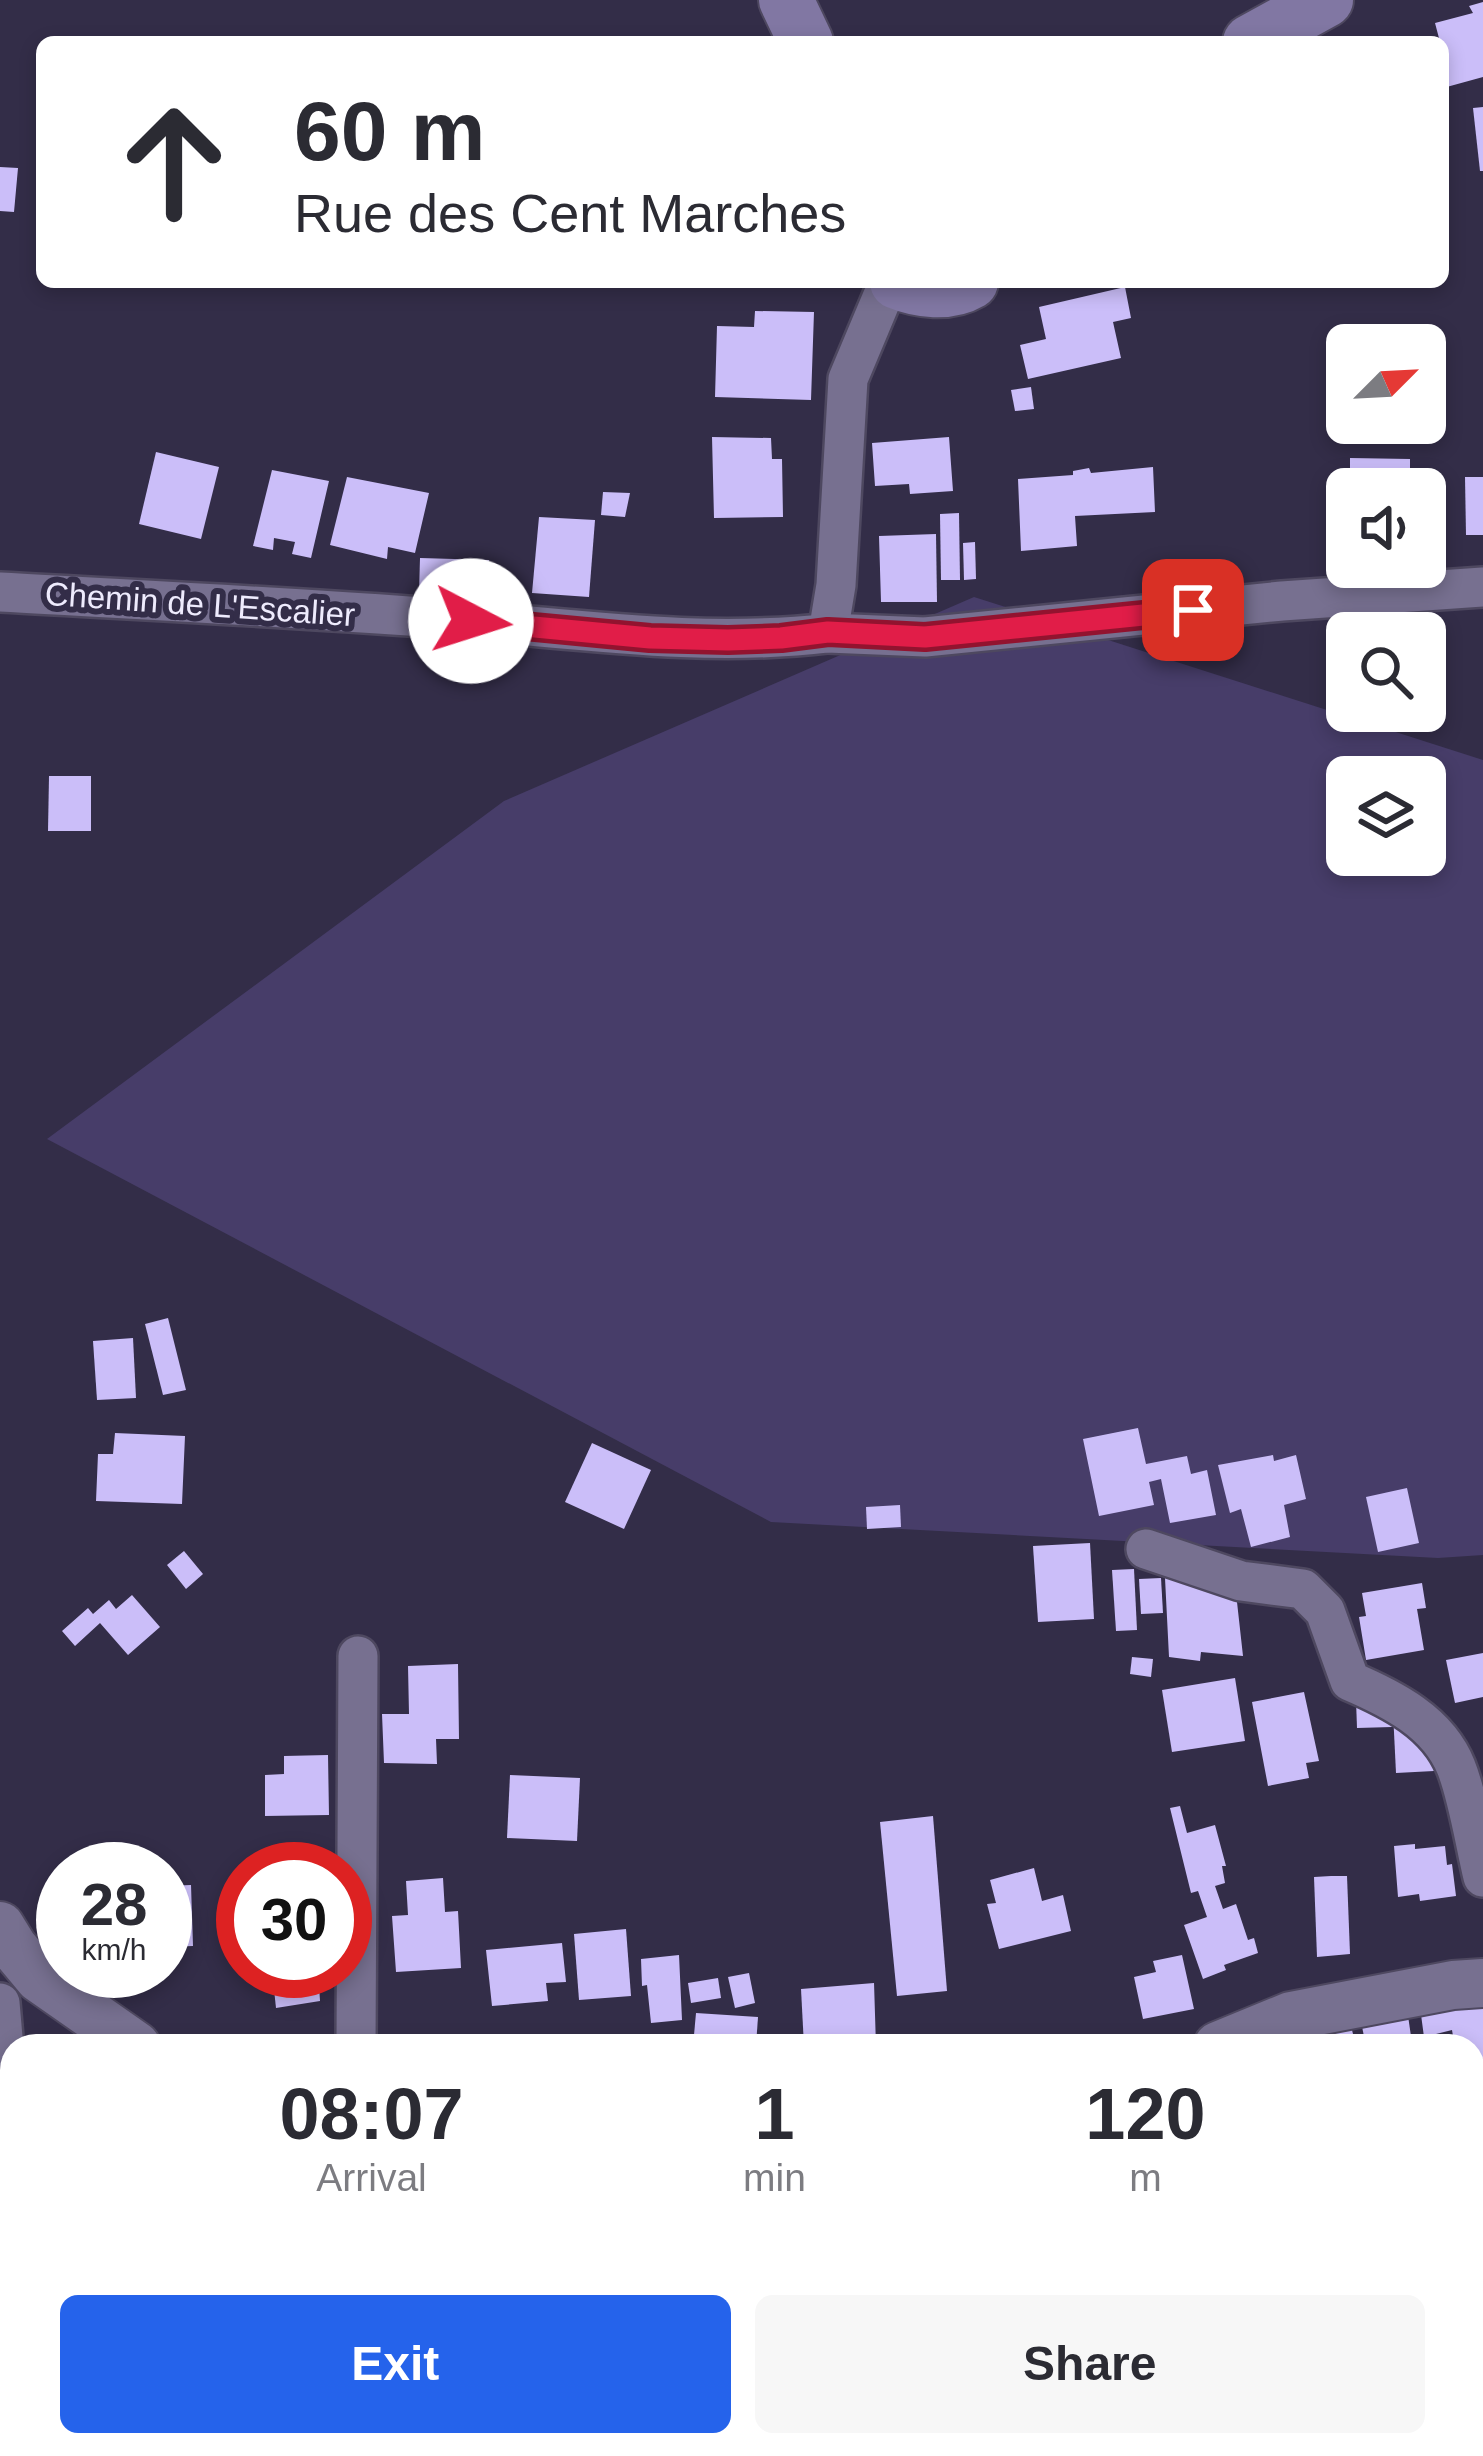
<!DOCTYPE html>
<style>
body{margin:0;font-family:Helvetica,sans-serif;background:#f7f7f7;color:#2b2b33;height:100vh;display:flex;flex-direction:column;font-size:45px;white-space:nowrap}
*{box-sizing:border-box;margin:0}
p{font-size:39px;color:#7c7c81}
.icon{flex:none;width:66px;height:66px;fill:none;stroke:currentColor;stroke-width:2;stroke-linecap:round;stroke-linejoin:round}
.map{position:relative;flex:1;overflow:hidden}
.drawer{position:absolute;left:0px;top:2034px;width:1485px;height:423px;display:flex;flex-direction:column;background:#fff;border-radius:36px 36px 0 0;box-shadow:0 6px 18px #0003}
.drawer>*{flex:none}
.banner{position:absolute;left:36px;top:36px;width:1413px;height:252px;border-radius:18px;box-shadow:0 6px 18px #0003;background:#fff;color:#2b2b33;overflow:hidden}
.needle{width:78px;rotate:66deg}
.fabs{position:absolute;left:1326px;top:324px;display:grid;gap:24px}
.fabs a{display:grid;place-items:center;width:120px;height:120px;border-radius:18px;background:#fff;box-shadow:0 6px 18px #0003;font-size:60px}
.speed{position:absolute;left:36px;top:1842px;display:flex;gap:24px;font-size:60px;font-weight:700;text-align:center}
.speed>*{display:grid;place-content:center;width:156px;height:156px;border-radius:50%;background:#fff;box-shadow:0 6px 18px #0003;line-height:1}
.speed small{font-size:30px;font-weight:400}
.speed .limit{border:18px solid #d22;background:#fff;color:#111}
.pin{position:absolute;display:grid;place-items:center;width:102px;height:102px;color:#fff;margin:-51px;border-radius:24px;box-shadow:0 6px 18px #0006}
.me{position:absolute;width:132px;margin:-66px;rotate:95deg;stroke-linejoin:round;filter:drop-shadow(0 0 9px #0008)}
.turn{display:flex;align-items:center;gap:42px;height:252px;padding:0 60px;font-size:54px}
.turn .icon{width:156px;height:156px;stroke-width:2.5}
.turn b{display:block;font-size:84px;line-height:102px}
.eta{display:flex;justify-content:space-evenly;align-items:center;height:204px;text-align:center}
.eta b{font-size:72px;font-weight:600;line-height:84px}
.cta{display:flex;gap:24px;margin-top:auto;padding:24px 60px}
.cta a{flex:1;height:138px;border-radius:18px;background:#2563eb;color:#fff;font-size:48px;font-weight:600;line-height:138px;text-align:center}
.cta a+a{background:#f7f7f7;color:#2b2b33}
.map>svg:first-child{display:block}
.green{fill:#473d69;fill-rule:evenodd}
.building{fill:#cbbef9}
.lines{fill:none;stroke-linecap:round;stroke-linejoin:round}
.service-casing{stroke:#4e4860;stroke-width:22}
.minor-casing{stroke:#4e4860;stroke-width:44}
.tertiary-casing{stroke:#4e4860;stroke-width:52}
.secondary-casing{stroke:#4e4860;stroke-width:58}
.service{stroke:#777090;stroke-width:18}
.minor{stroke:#777090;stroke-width:39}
.tertiary{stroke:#777090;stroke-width:48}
.secondary{stroke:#8177a3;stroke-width:54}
.route-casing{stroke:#92132f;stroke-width:30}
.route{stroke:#e11d48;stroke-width:21}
.labels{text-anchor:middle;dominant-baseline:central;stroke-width:12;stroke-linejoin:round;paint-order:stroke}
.street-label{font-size:33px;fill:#eeebfd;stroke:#332d48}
</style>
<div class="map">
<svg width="1483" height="2456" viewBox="0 0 1483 2456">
<rect width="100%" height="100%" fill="#332d48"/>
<path class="green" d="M 974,597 L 1483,760 L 1483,1555 L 1438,1558 L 771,1522 L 47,1139 L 504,801 ZM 1347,777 L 1425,777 L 1425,855 L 1347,855 Z"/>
<g class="building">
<path d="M 1483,2 L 1483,77 L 1443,88 L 1443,65 L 1446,64 L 1443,42 L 1440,42 L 1435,23 L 1473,13 L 1469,6 Z"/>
<path d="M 1483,107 L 1483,171 L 1480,171 L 1473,108 Z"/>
<path d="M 0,167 L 18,168 L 14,212 L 0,211 Z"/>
<path d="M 1125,287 L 1131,318 L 1113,322 L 1121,358 L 1028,379 L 1020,345 L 1046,339 L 1039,307 Z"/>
<path d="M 755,311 L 814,312 L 811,400 L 715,397 L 717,326 L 754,327 Z"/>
<path d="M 1031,387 L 1034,409 L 1015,411 L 1011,390 Z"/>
<path d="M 712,437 L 771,438 L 772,459 L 782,459 L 783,517 L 714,518 Z"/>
<path d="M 949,437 L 953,491 L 910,494 L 909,484 L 875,486 L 872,443 Z"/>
<path d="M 156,452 L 219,467 L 201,539 L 139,524 Z"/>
<path d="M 1350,458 L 1410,459 L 1410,489 L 1350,489 Z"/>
<path d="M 1153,467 L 1155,512 L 1075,516 L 1077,546 L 1021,551 L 1018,479 L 1073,475 L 1073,471 L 1089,468 L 1091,473 Z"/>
<path d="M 272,470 L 329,481 L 311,558 L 292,554 L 295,542 L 274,538 L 273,550 L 253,546 Z"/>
<path d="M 347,477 L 429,493 L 415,553 L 388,547 L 387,559 L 330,545 Z"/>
<path d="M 1465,477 L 1483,477 L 1483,535 L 1466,535 Z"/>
<path d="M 603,492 L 630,493 L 625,517 L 601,515 Z"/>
<path d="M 959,513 L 960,580 L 941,580 L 940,514 Z"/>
<path d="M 539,517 L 595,520 L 589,597 L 532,593 Z"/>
<path d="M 936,534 L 937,602 L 881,602 L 879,536 Z"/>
<path d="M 975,542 L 976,579 L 964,580 L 963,543 Z"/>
<path d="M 420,558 L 489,560 L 487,596 L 419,593 Z"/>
<path d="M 49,776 L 91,776 L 91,831 L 48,831 Z"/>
<path d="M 168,1318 L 186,1390 L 163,1395 L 145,1324 Z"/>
<path d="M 133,1338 L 136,1398 L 97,1400 L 93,1341 Z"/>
<path d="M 1138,1428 L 1146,1464 L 1187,1456 L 1191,1474 L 1207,1470 L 1216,1515 L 1170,1523 L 1161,1479 L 1149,1482 L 1154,1505 L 1099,1516 L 1083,1439 Z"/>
<path d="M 115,1433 L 185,1436 L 182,1504 L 96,1501 L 98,1454 L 113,1454 Z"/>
<path d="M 592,1443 L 651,1470 L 624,1529 L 565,1502 Z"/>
<path d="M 1273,1455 L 1274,1461 L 1296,1455 L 1306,1499 L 1284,1505 L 1290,1537 L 1251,1547 L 1241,1509 L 1230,1513 L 1218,1465 Z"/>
<path d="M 1407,1488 L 1419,1543 L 1378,1552 L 1366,1497 Z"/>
<path d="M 900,1505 L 901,1527 L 867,1529 L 866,1507 Z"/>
<path d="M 1090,1543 L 1094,1619 L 1038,1622 L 1033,1546 Z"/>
<path d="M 184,1551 L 203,1574 L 186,1589 L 167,1565 Z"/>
<path d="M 1134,1569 L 1137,1630 L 1116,1631 L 1112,1570 Z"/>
<path d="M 1161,1578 L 1163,1613 L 1141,1614 L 1139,1579 Z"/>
<path d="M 1165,1578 L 1227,1580 L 1236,1593 L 1243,1656 L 1201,1652 L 1200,1661 L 1169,1657 Z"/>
<path d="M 1422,1583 L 1426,1608 L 1417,1609 L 1424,1650 L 1366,1660 L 1359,1617 L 1366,1616 L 1362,1593 Z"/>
<path d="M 132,1595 L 160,1627 L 128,1655 L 100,1623 L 75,1646 L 62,1631 L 88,1608 L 93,1614 L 109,1600 L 116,1609 Z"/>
<path d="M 1483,1653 L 1483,1697 L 1455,1703 L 1446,1660 Z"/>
<path d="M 1132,1657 L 1153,1659 L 1151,1677 L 1130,1674 Z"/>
<path d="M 458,1664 L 459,1739 L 436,1739 L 437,1764 L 384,1763 L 382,1714 L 409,1714 L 408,1666 Z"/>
<path d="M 1235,1678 L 1245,1741 L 1172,1752 L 1162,1690 Z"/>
<path d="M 1304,1692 L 1319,1761 L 1306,1763 L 1309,1778 L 1268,1786 L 1252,1702 Z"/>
<path d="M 1390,1699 L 1392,1727 L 1357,1728 L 1356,1700 Z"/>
<path d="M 1393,1712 L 1453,1770 L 1396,1773 Z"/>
<path d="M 328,1755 L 329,1815 L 265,1816 L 265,1775 L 284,1774 L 284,1756 Z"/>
<path d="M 510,1775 L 580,1778 L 577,1841 L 507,1838 Z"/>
<path d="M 1180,1806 L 1187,1833 L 1215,1825 L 1226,1866 L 1222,1866 L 1225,1883 L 1215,1886 L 1223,1909 L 1236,1904 L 1248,1940 L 1254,1938 L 1258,1953 L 1224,1965 L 1226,1970 L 1203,1979 L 1184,1925 L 1207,1917 L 1198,1891 L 1191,1893 L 1170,1808 Z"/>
<path d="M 933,1816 L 947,1991 L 897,1996 L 880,1822 Z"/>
<path d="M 1415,1844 L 1415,1849 L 1445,1846 L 1447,1865 L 1452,1864 L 1456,1896 L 1420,1901 L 1419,1894 L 1398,1897 L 1394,1846 Z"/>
<path d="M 308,1857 L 308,1869 L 272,1869 L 272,1858 Z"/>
<path d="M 1034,1868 L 1042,1901 L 1063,1895 L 1071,1931 L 999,1949 L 987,1904 L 996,1903 L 990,1880 Z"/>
<path d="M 1331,1876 L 1347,1876 L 1350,1954 L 1317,1957 L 1314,1877 Z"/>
<path d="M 443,1878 L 445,1912 L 458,1911 L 461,1968 L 396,1972 L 392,1916 L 408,1915 L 406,1881 Z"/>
<path d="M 191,1885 L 193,1946 L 165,1947 L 165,1886 Z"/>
<path d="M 626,1929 L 631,1996 L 579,2000 L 574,1934 Z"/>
<path d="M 562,1943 L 566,1982 L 546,1983 L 548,2001 L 492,2006 L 486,1950 Z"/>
<path d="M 679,1955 L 682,2020 L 651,2023 L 647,1985 L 642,1986 L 641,1959 Z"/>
<path d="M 1182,1955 L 1194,2009 L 1143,2019 L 1134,1977 L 1156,1972 L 1153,1961 Z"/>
<path d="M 272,1971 L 318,1971 L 320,2001 L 276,2008 Z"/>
<path d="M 749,1973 L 755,2003 L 735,2008 L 728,1977 Z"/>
<path d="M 718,1978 L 721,1998 L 691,2003 L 688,1983 Z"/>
<path d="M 874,1983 L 876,2046 L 804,2046 L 801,1989 Z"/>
<path d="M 1483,1987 L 1483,2058 L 1479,2059 L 1473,2054 L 1473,2046 L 1464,2046 L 1453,2036 L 1452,2030 L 1424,2037 L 1420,2007 Z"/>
<path d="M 1407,2009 L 1412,2043 L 1366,2046 L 1360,2017 Z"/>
<path d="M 696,2013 L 758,2017 L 756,2046 L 693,2046 Z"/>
<path d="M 1348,2014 L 1356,2046 L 1298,2046 L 1294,2035 Z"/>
<path d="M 1483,2213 L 1483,2267 L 1473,2269 L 1473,2216 Z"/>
<path d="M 1483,2290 L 1483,2340 L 1473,2342 L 1473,2292 Z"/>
<path d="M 1483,2409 L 1483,2449 L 1469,2452 L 1470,2456 L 1434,2456 L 1431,2445 L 1473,2445 L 1473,2411 Z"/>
<path d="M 0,2432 L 8,2432 L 11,2456 L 0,2456 Z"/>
<path d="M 188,2445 L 239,2445 L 241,2456 L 188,2456 Z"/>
<path d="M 94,2446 L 165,2449 L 164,2456 L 93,2456 Z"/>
</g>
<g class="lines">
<g class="service-casing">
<path id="service" d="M 683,2445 L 684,2456"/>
</g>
<g class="minor-casing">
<g id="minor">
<path d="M 0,592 C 158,601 316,608 474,621 C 593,631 709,647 828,633 L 836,585 L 848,379 L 882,298 L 892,282"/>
<path d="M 828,633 L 925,637 L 1282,601 L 1483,587"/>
<path d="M 1146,1549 L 1241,1581 L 1303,1589 L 1325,1611 L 1350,1681 C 1392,1699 1438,1722 1456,1767 C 1468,1797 1475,1844 1483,1877"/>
<path d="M 0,2003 L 12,2140"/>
<path d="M 356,2046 L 358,1656"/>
<path d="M 39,2445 L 39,2456"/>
</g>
</g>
<g class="tertiary-casing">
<g id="tertiary">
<path d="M 0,1926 L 13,1947 L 39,1978 L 136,2046"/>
<path d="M 1218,2046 L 1291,2016 L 1453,1985 L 1483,1983"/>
</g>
</g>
<g class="secondary-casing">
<g id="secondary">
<path d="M 786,0 L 806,42"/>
<path d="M 1250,42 L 1326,0"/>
<path d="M 897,282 C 919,291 949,295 971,282"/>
</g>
</g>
<use href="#service" class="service"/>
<use href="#minor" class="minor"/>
<use href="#tertiary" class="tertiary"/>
<use href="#secondary" class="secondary"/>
</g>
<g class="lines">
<g class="route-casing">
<path id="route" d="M 471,621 L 650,638 L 728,640 L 781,638 L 828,632 L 925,637 L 1193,610"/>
</g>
<use href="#route" class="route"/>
</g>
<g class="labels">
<g class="street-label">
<text transform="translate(200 604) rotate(4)">Chemin de L'Escalier</text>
</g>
</g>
</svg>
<div class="fabs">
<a><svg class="needle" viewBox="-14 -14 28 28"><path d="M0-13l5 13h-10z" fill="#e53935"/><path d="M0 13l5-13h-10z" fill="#7c7c81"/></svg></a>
<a><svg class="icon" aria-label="sound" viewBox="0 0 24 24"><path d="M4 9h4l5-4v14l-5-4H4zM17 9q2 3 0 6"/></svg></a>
<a><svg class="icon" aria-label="search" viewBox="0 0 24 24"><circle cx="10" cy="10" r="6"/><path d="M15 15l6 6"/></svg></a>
<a><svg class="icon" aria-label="layers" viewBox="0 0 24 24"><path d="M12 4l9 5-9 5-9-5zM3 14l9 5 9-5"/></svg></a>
</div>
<div class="speed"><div>28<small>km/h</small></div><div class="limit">30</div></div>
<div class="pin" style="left:1193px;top:610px;background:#d93025"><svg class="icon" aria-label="arrive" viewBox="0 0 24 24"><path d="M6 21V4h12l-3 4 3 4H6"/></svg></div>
<svg class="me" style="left:471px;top:621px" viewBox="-20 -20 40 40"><circle r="19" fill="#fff"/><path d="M0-13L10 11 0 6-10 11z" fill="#e11d48"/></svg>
<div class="banner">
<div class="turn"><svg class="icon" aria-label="ahead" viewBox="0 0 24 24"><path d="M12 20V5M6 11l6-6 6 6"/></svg><div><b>60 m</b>Rue des Cent Marches</div></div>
</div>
<section class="drawer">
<div class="eta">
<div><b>08:07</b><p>Arrival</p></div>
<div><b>1</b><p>min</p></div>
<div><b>120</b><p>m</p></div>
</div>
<div class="cta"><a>Exit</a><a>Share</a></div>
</section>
</div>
